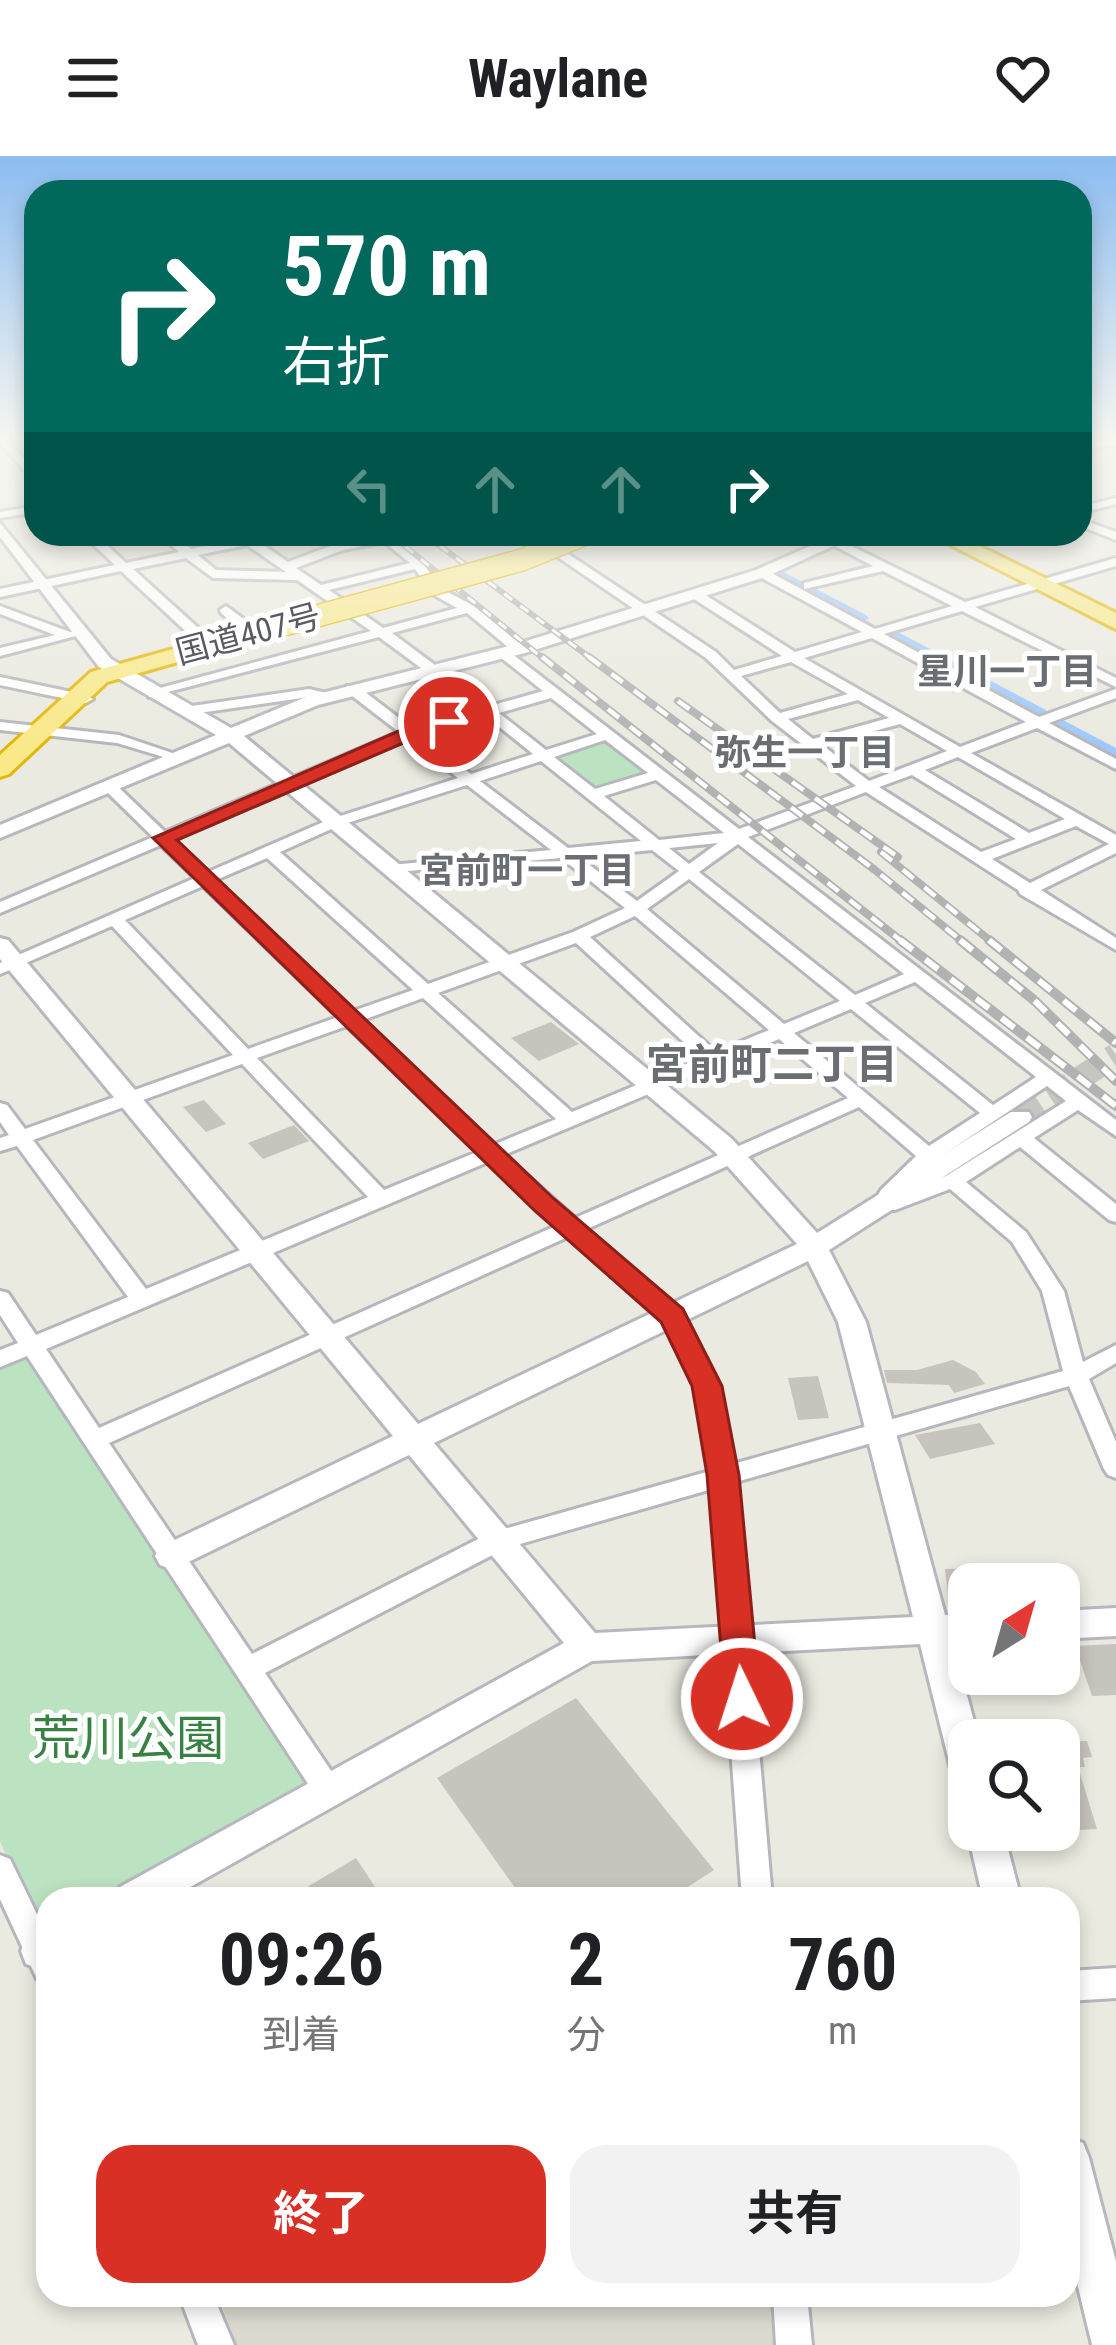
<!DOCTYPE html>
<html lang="ja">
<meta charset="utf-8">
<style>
body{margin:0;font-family:"Roboto Condensed","Noto Sans JP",sans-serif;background:#f2f2f2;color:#202124;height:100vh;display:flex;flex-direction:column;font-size:45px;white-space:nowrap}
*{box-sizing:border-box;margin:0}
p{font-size:39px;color:#757577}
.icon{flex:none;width:66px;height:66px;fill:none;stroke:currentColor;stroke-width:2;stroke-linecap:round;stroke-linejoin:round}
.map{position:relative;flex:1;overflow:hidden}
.side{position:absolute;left:36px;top:1731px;width:1044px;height:420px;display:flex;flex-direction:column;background:#fff;border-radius:36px;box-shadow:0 6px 18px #0003}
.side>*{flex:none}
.top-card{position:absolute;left:24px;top:24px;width:1068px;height:366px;border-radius:36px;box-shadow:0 6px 18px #0003;background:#00695c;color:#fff;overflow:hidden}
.needle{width:78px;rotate:37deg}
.fabs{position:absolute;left:948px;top:1407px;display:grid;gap:24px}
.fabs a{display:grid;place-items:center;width:132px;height:132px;border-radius:24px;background:#fff;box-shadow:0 6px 18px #0003;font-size:60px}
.pin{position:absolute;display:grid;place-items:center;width:102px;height:102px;color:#fff;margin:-51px;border:6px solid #fff;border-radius:50%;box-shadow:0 3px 12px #0007}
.me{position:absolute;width:132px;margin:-66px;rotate:356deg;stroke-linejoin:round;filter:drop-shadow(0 0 9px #0008)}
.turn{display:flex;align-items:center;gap:42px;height:252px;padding:0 60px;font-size:54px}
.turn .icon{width:156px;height:156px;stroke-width:2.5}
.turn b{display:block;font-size:84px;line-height:102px}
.lanes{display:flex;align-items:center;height:114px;padding:0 60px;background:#0003;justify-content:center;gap:60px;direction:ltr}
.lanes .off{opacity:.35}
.eta{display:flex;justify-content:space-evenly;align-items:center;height:204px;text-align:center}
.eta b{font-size:72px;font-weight:700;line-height:84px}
.cta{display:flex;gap:24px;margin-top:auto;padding:24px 60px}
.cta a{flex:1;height:138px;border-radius:36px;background:#d93025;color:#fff;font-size:48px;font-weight:700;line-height:138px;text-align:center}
.cta a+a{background:#f2f2f2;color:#202124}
header{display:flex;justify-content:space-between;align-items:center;height:156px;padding:0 60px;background:#fff;font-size:54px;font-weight:700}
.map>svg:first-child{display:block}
.education{fill:#dbd9ce}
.green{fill:#bce3c1}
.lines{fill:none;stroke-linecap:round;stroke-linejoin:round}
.river{fill:#9fc9fc;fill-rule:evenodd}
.building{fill:#c6c4bd}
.secondary-tunnel{stroke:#c6c6c0;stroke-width:24;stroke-dasharray:24 12;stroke-linecap:butt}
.street-casing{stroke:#b6b7bc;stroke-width:6}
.secondary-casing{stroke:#b6b8be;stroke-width:6}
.highway-casing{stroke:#e3b708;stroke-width:6}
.street{fill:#fff;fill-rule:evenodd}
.secondary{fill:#fff;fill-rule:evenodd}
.highway{fill:#f9e989;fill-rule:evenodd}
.rail-far2-casing{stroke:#b1b2b2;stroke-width:6}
.rail-far1-casing{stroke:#b1b2b2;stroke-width:8}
.rail-casing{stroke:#b1b2b2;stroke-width:10}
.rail-far2{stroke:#fff;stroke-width:3;stroke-dasharray:10;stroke-linecap:butt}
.rail-far1{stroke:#fff;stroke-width:4.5;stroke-dasharray:14;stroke-linecap:butt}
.rail{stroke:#fff;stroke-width:6;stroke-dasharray:16;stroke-linecap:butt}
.highway-bridge-casing{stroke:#e3b708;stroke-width:24;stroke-linecap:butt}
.highway-bridge{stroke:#f9e989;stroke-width:21}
.route{fill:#d93025;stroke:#8d1f18;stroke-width:3}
.labels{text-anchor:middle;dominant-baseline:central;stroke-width:10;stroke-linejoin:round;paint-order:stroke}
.far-street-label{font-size:33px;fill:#595b60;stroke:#fff}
.far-neighbourhood-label{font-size:36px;font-weight:bold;fill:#6a6d72;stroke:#fff}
.neighbourhood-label{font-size:42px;font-weight:bold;fill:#6a6d72;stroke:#fff}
.near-park-label{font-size:48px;fill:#378142;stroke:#fff}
</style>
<header><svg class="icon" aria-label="menu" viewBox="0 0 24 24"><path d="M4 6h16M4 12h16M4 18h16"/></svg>Waylane<svg class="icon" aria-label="heart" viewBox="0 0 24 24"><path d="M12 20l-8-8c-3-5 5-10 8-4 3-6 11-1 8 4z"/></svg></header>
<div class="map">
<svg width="1116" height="2189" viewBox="0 0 1116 2189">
<rect width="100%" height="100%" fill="#ebeae0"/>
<path class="education" d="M 218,2139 L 775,2139 L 780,2189 L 237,2189 Z"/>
<g class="green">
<path d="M 609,582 L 654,617 L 594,635 L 552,600 Z"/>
<path d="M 29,1198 L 312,1630 L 106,1743 L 48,1743 L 48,1775 L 44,1777 L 0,1686 L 0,1210 Z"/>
</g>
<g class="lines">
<g class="river">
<path d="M 774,411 L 866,459 L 869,463 L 852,467 L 767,421 L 767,413 Z"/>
<path d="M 878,473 L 892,473 L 1046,554 L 1046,563 L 1061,563 L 1116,592 L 1116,608 L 1045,573 L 1045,564 L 1030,564 L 878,481 Z"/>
</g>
</g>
<g class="building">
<path d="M 551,866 L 579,888 L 539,905 L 511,882 Z"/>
<path d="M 204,944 L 226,968 L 206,976 L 183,951 Z"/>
<path d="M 294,969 L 309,985 L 263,1003 L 248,987 Z"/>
<path d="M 953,1204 L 976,1216 L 985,1228 L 954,1237 L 949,1229 L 887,1227 L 884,1214 L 917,1214 Z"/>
<path d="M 818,1220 L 829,1262 L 798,1264 L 788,1222 Z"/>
<path d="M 980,1267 L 995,1288 L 930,1303 L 915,1279 Z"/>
<path d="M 1013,1411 L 1018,1428 L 969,1428 L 969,1439 L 948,1439 L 945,1413 Z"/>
<path d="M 1116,1488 L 1116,1539 L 1092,1540 L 1075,1490 Z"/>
<path d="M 576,1542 L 714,1714 L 669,1743 L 523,1743 L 437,1622 Z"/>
<path d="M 1087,1585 L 1092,1601 L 1083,1602 L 1085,1611 L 1078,1611 L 1097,1673 L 1059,1675 L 1059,1586 Z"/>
<path d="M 356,1702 L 383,1743 L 287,1743 Z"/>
</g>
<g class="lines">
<path class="secondary-tunnel" d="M 1020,961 L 1116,899"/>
<g class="street-casing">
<g id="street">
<path d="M 0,280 L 6,280 L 36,317 L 36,327 L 0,287 Z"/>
<path d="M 1116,283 L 1116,289 L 1080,293 L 1080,287 Z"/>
<path d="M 1116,342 L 1116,348 L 1080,357 L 1080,351 Z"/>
<path d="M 36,350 L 36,356 L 0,362 L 0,356 Z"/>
<path d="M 1080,363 L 1116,376 L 1116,384 L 1080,370 Z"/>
<path d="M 82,378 L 95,378 L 126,407 L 179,396 L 159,378 L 172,378 L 191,393 L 239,383 L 233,378 L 251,381 L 288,378 L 259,386 L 288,406 L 336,388 L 389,378 L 421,404 L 440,432 L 476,451 L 526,493 L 514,496 L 467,457 L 392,477 L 490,550 L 543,535 L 495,497 L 507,494 L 739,673 L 856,630 L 772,565 L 706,502 L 524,378 L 538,378 L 716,496 L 734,514 L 782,500 L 691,441 L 691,435 L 699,435 L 795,496 L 862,476 L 758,420 L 758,414 L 766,414 L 875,473 L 952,450 L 883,415 L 804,433 L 804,427 L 873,410 L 812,378 L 827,378 L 965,446 L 1116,402 L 1116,410 L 975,451 L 1116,522 L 1116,531 L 962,455 L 884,478 L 1039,561 L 1116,533 L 1116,542 L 1049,567 L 1116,603 L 1116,613 L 1037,572 L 971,597 L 1116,679 L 1116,697 L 1041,734 L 1116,782 L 1116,794 L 1020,738 L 1018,734 L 866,636 L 748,681 L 1116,964 L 1116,980 L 1078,954 L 1034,982 L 1116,1048 L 1116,1066 L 1109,1064 L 1020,991 L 966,1026 L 1026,1076 L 1064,1135 L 1083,1206 L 1116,1189 L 1116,1207 L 1089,1223 L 1116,1286 L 1116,1322 L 1108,1319 L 1104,1313 L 1069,1230 L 736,1326 L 772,1743 L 742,1743 L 712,1333 L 506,1392 L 265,1517 L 338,1625 L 342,1634 L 338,1643 L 328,1646 L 318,1643 L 27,1200 L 0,1211 L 0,1194 L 18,1187 L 0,1159 L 0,1135 L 8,1137 L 36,1179 L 128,1141 L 17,990 L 0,995 L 0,982 L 9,979 L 0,966 L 0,947 L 7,949 L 25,973 L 233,899 L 112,770 L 0,818 L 0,807 L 195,722 L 161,689 L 0,757 L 0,746 L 153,681 L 104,633 L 104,627 L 114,627 L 165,676 L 399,576 L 347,536 L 347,530 L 357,530 L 412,572 L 478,554 L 379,481 L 149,541 L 149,535 L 371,475 L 297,424 L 213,422 L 186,402 L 133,413 L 216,488 L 233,486 L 233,492 L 208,496 L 121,415 L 0,441 L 0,433 L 115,409 ZM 384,386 L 410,407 L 321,429 L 296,412 L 343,394 ZM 247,389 L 286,416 L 216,414 L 198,399 ZM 415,413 L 432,438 L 457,452 L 383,472 L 329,434 ZM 872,482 L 1026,566 L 960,591 L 804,502 ZM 791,506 L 848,538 L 780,557 L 741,520 ZM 551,542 L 597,578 L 546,594 L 499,557 ZM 858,544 L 889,562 L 813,583 L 788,563 ZM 486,560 L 533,598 L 471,618 L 421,579 ZM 900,568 L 947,595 L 869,625 L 822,589 ZM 408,583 L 458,622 L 328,664 L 208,716 L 174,684 ZM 605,584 L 648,617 L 595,633 L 554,601 ZM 958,601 L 1065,663 L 1029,677 L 925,614 ZM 541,605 L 641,685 L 568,692 L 480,625 ZM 912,619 L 1016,683 L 981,696 L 879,631 ZM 656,624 L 724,677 L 659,684 L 604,640 ZM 467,629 L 551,694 L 391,709 L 385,711 L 385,717 L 561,702 L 625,752 L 573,776 L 428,828 L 280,696 L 338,670 ZM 1076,670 L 1109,688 L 1030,727 L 992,703 ZM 718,687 L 689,708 L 669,692 ZM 738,688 L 904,818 L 855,839 L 699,716 ZM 652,694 L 679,715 L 637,745 L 579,701 ZM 267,702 L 413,834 L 353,855 L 216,724 ZM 689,723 L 840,845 L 784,868 L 647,753 ZM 203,730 L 338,861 L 248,893 L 125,764 ZM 635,760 L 769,874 L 716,896 L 590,781 ZM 576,787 L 701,902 L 572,956 L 438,837 ZM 915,826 L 1036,921 L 993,949 L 865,847 ZM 423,842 L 556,963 L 493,989 L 363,864 ZM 851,853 L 980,957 L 929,990 L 794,877 ZM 347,870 L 477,996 L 384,1034 L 257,902 ZM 779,883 L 848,942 L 575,1062 L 504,999 ZM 242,908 L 368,1041 L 146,1133 L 33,984 ZM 1047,930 L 1066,945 L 946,1020 L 903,1036 L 935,1004 ZM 859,951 L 916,1000 L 881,1034 L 878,1039 L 882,1044 L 878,1049 L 881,1054 L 895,1054 L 950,1033 L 1012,1086 L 1042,1135 L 1063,1215 L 733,1308 L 718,1230 L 680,1155 L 587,1073 ZM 488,1006 L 558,1069 L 99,1272 L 46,1193 ZM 570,1080 L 663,1164 L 696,1230 L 710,1315 L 490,1377 L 252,1498 L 109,1287 Z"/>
<path d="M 0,450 L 70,476 L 80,473 L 87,477 L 0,500 L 0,492 L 55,479 L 0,458 Z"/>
<path d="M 226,450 L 253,470 L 253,476 L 243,476 L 221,457 L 220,454 Z"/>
<path d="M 0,521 L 86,539 L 93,543 L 86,547 L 0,529 Z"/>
<path d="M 309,533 L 335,539 L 328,543 L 309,541 L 185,559 L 178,555 L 185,551 Z"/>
<path d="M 0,566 L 119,579 L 184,601 L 177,605 L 117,587 L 0,574 Z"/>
<path d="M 0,1699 L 10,1703 L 48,1781 L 48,1828 L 37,1823 L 0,1743 Z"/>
<path d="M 1116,1812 L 1116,1842 L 1068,1845 L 1068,1815 Z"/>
<path d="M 179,2139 L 213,2139 L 234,2189 L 198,2189 Z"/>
<path d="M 773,2139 L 807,2139 L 812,2189 L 776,2189 Z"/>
</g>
</g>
<g class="secondary-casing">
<g id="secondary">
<path d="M 0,367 L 111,503 L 231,572 L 306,541 L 513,489 L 756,414 L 838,378 L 859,378 L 768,420 L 525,497 L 318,549 L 244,580 L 732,983 L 817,1077 L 1011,956 L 1029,956 L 1032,961 L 1029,966 L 829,1094 L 866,1166 L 945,1459 L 969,1458 L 969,1486 L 953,1487 L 979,1584 L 969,1584 L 969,1629 L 956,1624 L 951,1613 L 920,1488 L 592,1505 L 169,1743 L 114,1743 L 120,1731 L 564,1487 L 409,1299 L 182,1409 L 171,1413 L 160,1409 L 155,1400 L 160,1391 L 393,1280 L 0,803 L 0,782 L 8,784 L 418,1268 L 797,1088 L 714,995 L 229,587 L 0,682 L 0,669 L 216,579 L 99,511 L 0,381 ZM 808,1105 L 838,1166 L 913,1461 L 595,1477 L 434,1287 Z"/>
<path d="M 1116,1452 L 1116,1480 L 1059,1483 L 1059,1455 Z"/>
<path d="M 969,1669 L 969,1674 L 1003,1674 L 1021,1743 L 983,1743 L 967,1674 Z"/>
<path d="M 48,1772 L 48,1810 L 40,1813 L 26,1808 L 21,1795 L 26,1782 Z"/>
<path d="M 1068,1981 L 1083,1987 L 1089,2002 L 1116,2106 L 1116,2189 L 1092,2189 L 1068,2089 Z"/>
</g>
</g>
<g class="highway-casing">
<g id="highway">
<path d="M 929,378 L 955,378 L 1116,457 L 1116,473 Z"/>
<path d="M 273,465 L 281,467 L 281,477 L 107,526 L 9,618 L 0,621 L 0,599 L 91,516 Z"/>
</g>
</g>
<use href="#street" class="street"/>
<use href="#secondary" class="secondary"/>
<use href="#highway" class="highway"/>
<g class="rail-far2-casing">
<g id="rail-far2">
<path d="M 390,378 L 545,504"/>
<path d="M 424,378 L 593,504"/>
</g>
</g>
<g class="rail-far1-casing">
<g id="rail-far1">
<path d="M 542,501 L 904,787"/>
<path d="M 589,501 L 875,714 L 964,787"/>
<path d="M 678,545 L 898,701"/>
<path d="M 881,696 L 993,787"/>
</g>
</g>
<g class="rail-casing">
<g id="rail">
<path d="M 900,784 L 1116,950"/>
<path d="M 960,784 L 1035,845 L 1116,925"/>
<path d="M 989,784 L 1116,887"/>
</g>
</g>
<use href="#rail-far2" class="rail-far2"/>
<use href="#rail-far1" class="rail-far1"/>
<use href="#rail" class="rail"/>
<g class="highway-bridge-casing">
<path id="highway-bridge" d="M 273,472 L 522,404 L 586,378"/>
</g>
<use href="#highway-bridge" class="highway-bridge"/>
</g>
<linearGradient id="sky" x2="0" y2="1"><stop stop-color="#8bbcf0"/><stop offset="0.48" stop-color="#f6f6f1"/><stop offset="1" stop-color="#f6f6f1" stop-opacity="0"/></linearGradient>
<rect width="1116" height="587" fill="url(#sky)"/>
<path class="route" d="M 449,561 L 458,566 L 456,570 L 415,582 L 177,684 L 553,1042 L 683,1153 L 722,1230 L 739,1319 L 760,1543 L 755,1553 L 742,1558 L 730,1553 L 725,1543 L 707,1319 L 692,1230 L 661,1166 L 535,1055 L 153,682 L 401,574 Z"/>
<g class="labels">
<g class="far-street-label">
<text transform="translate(248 478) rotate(-15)">国道407号</text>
</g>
<g class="far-neighbourhood-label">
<text x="1007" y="516">星川一丁目</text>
<text x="805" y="597">弥生一丁目</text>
<text x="527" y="715">宮前町一丁目</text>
</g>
<g class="neighbourhood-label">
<text x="772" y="908">宮前町二丁目</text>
</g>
<g class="near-park-label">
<text x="128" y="1582">荒川公園</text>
</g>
</g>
</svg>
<div class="fabs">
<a><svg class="needle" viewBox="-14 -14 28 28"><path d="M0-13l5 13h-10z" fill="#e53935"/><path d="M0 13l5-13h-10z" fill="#757577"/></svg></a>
<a><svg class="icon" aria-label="search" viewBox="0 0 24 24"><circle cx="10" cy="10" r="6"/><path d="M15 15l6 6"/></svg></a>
</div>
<div class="pin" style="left:449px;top:566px;background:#d93025"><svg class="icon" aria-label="arrive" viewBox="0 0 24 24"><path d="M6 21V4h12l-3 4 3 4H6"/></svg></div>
<svg class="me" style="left:742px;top:1543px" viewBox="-20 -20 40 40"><circle r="17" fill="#d93025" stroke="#fff" stroke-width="3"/><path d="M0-11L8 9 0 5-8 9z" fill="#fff"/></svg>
<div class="top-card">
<div class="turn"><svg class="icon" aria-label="right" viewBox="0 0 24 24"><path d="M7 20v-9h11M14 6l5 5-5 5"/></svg><div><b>570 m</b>右折</div></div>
<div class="lanes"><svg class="icon off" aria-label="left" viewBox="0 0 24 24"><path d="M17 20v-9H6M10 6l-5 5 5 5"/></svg><svg class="icon off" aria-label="ahead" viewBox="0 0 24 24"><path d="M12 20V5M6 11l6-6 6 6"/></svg><svg class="icon off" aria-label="ahead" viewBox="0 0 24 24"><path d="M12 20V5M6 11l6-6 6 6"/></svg><svg class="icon" aria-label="right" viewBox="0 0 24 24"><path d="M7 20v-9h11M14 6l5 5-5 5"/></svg></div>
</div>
<section class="side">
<div class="eta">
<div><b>09:26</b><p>到着</p></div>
<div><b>2</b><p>分</p></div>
<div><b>760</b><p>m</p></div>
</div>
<div class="cta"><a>終了</a><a>共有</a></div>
</section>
</div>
